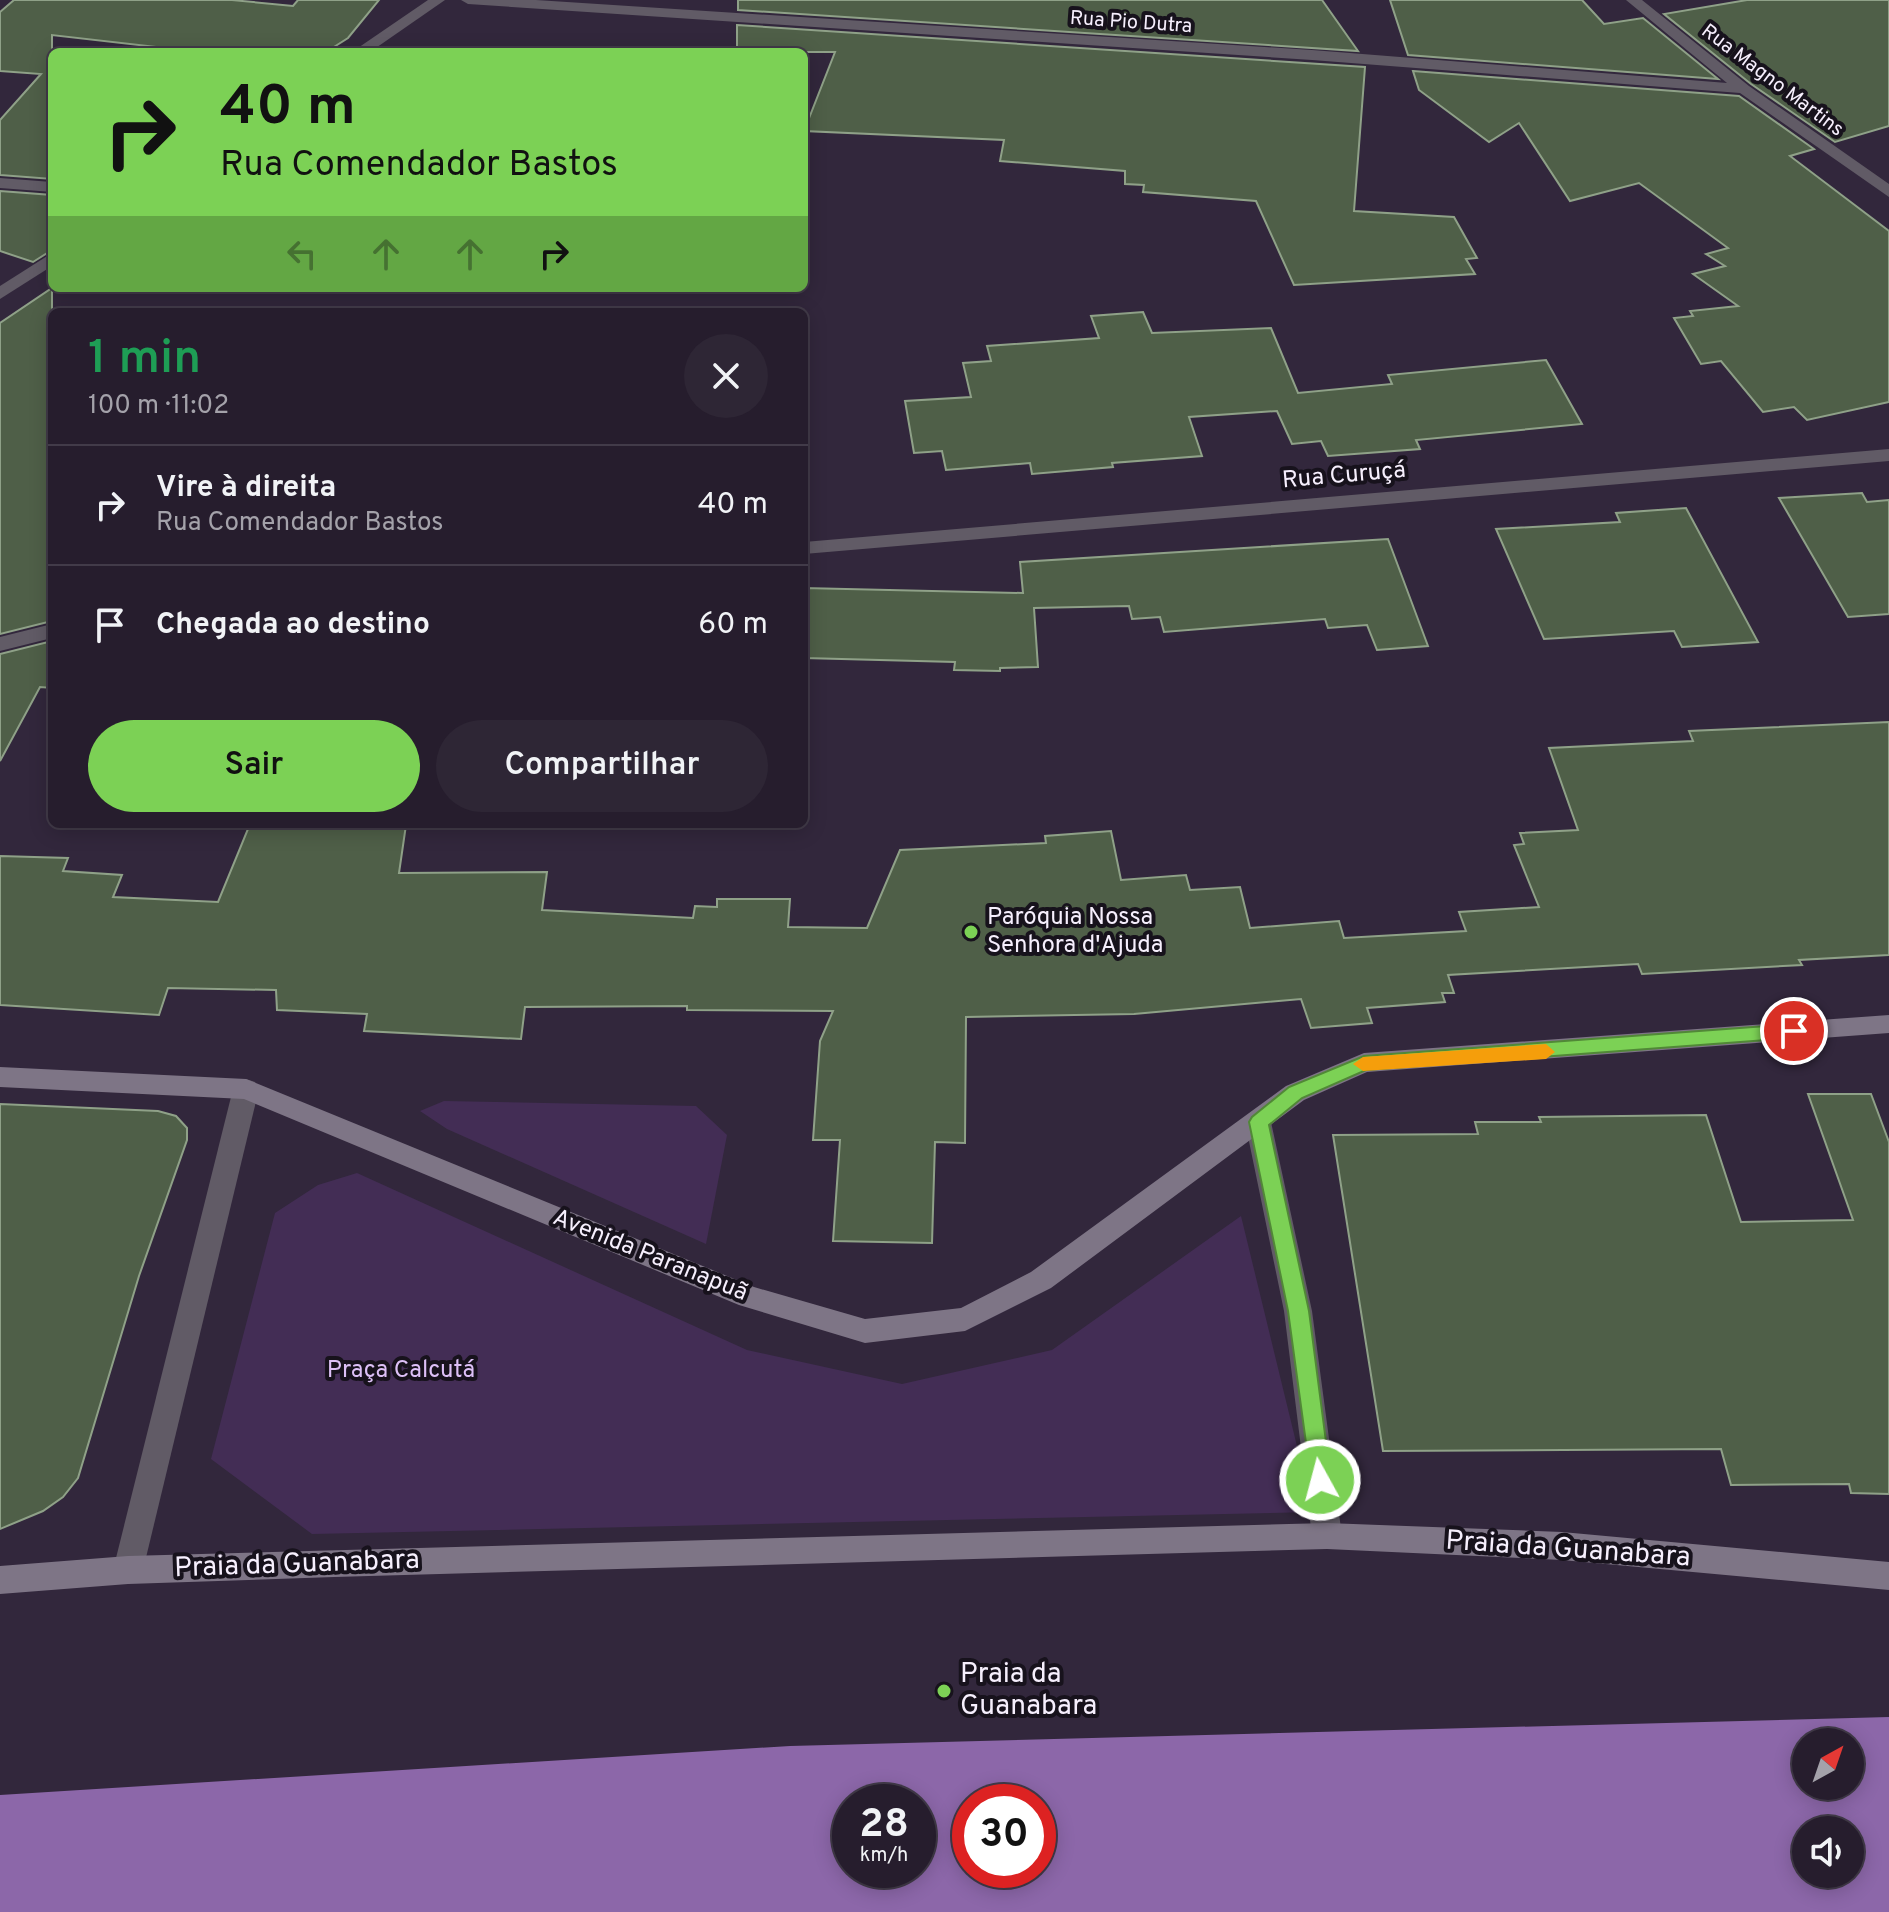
<!DOCTYPE html>
<html lang="pt">
<meta charset="utf-8">
<style>
body{margin:0;font-family:Overpass,sans-serif;background:#2e2635;color:#f1f3f6;height:100vh;display:flex;flex-direction:column;font-size:30px;white-space:nowrap}
*{box-sizing:border-box;margin:0}
p{font-size:26px;color:#a4a2aa}
.icon{flex:none;width:44px;height:44px;fill:none;stroke:currentColor;stroke-width:2;stroke-linecap:round;stroke-linejoin:round}
.map{position:relative;flex:1;overflow:hidden}
.side{position:absolute;left:48px;top:308px;width:760px;height:520px;display:flex;flex-direction:column;background:#261d2d;border-radius:12px;box-shadow:0 4px 20px #0003,0 0 0 2px #423b49}
.side>*{flex:none}
.hud{position:absolute;left:48px;top:48px;width:760px;height:244px;border-radius:12px;box-shadow:0 4px 20px #0003,0 0 0 2px #423b49;background:#7cd155;color:#111;overflow:hidden}
.needle{width:52px;rotate:40deg}
.controls{position:absolute;left:1792px;top:1728px;display:grid;gap:16px}
.controls a{display:grid;place-items:center;width:72px;height:72px;border-radius:50%;background:#261d2d;box-shadow:0 4px 20px #0003,0 0 0 2px #423b49;font-size:40px}
.speed{position:absolute;left:832px;top:1784px;display:flex;gap:16px;font-size:40px;font-weight:700;text-align:center}
.speed>*{display:grid;place-content:center;width:104px;height:104px;border-radius:50%;background:#261d2d;box-shadow:0 4px 20px #0003,0 0 0 2px #423b49;line-height:1}
.speed small{font-size:20px;font-weight:400}
.speed .limit{border:12px solid #d22;background:#fff;color:#111}
.pin{position:absolute;display:grid;place-items:center;width:68px;height:68px;color:#fff;margin:-34px;border:4px solid #fff;border-radius:50%;box-shadow:0 2px 8px #0007}
.me{position:absolute;width:88px;margin:-44px;rotate:353deg;stroke-linejoin:round;filter:drop-shadow(0 0 6px #0008)}
.turn{display:flex;align-items:center;gap:28px;height:168px;padding:0 40px;font-size:36px}
.turn .icon{width:104px;height:104px;stroke-width:2.5}
.turn b{display:block;font-size:56px;line-height:68px}
.lanes{display:flex;align-items:center;height:76px;padding:0 40px;background:#0003;justify-content:center;gap:40px;direction:ltr}
.lanes .off{opacity:.35}
.round{display:grid;place-items:center;flex:none;width:84px;height:84px;border-radius:42px;background:#2e2635}
.summary{display:flex;align-items:center;justify-content:space-between;height:136px;padding:0 40px}
h1{font-size:48px;font-weight:600;line-height:60px;color:#1e9e55}
.cta{display:flex;gap:16px;margin-top:auto;padding:16px 40px}
.cta a{flex:1;height:92px;border-radius:48px;background:#7cd155;color:#111;font-size:32px;font-weight:600;line-height:92px;text-align:center}
.cta a+a{background:#2e2635;color:#f1f3f6}
ul{padding:0;list-style:none}
li{display:flex;align-items:center;gap:24px;height:120px;padding:0 40px;border-top:2px solid #423b49}
li div{flex:1}
li b{display:block;font-size:30px}
li em{font-style:normal}
.map>svg:first-child{display:block}
.green{fill:#432d55}
.water{fill:#8c67a9;fill-rule:evenodd}
.building{fill:#4f5f48;stroke:#8fa188;stroke-width:2}
.lines{fill:none;stroke-linecap:round;stroke-linejoin:round}
.street{fill:#615b66;fill-rule:evenodd}
.secondary{fill:#7e7586;fill-rule:evenodd}
.route{fill:#7cd155;stroke:#518837;stroke-width:2}
.slow{fill:#f59e0b}
.poi-dot{fill:#7cd155;stroke:#17121c;stroke-width:3}
.labels{text-anchor:middle;dominant-baseline:central;stroke-width:8;stroke-linejoin:round;paint-order:stroke}
.far-street-label{font-size:20px;fill:#f6effd;stroke:#17121c}
.street-label{font-size:24px;fill:#f6effd;stroke:#17121c}
.poi-label{font-size:24px;fill:#f6effd;stroke:#17121c;text-anchor:start}
.park-label{font-size:24px;fill:#ddc0f7;stroke:#17121c}
.near-street-label{font-size:28px;fill:#f6effd;stroke:#17121c}
.near-poi-label{font-size:28px;fill:#f6effd;stroke:#17121c;text-anchor:start}
</style>
<div class="map">
<svg width="1889" height="1912" viewBox="0 0 1889 1912">
<rect width="100%" height="100%" fill="#32273c"/>
<g class="green">
<path d="M 444,1101 L 696,1106 L 727,1135 L 706,1244 L 447,1129 L 420,1111 Z"/>
<path d="M 357,1173 L 747,1350 L 902,1384 L 1052,1350 L 1241,1216 L 1313,1512 L 312,1534 L 211,1459 L 275,1213 L 318,1185 Z"/>
</g>
<path class="water" d="M 1889,1717 L 1889,1912 L 0,1912 L 0,1795 L 790,1746 ZM 1806,1742 L 1850,1742 L 1850,1786 L 1806,1786 ZM 850,1802 L 918,1802 L 918,1870 L 850,1870 ZM 970,1802 L 1038,1802 L 1038,1870 L 970,1870 ZM 1806,1830 L 1850,1830 L 1850,1874 L 1806,1874 Z"/>
<g class="building">
<path d="M 14,0 L 232,0 L 293,6 L 298,0 L 379,0 L 348,38 L 326,52 L 200,52 L 52,35 L 52,179 L 0,175 L 0,120 L 41,74 L 0,71 L 0,12 Z"/>
<path d="M 738,0 L 1322,0 L 1358,51 L 738,10 Z"/>
<path d="M 1390,0 L 1582,0 L 1604,24 L 1643,18 L 1718,79 L 1408,55 Z"/>
<path d="M 1747,0 L 1889,0 L 1889,126 L 1835,142 L 1751,84 L 1664,14 Z"/>
<path d="M 737,25 L 1365,67 L 1354,211 L 1454,217 L 1477,258 L 1466,259 L 1475,274 L 1294,285 L 1256,201 L 1143,192 L 1144,185 L 1125,184 L 1125,171 L 1000,161 L 1004,140 L 804,131 L 835,52 L 737,52 Z"/>
<path d="M 1413,71 L 1739,96 L 1814,149 L 1790,156 L 1889,231 L 1889,402 L 1807,420 L 1794,407 L 1763,412 L 1721,361 L 1701,364 L 1674,318 L 1693,316 L 1690,311 L 1738,306 L 1693,274 L 1725,266 L 1706,254 L 1728,248 L 1639,183 L 1570,201 L 1519,123 L 1489,142 L 1419,90 Z"/>
<path d="M 0,191 L 52,195 L 52,250 L 33,262 L 0,251 Z"/>
<path d="M 52,288 L 52,621 L 0,634 L 0,323 Z"/>
<path d="M 1143,312 L 1152,333 L 1271,328 L 1298,393 L 1392,384 L 1388,375 L 1546,360 L 1582,424 L 1416,440 L 1420,449 L 1328,456 L 1321,441 L 1292,444 L 1277,411 L 1189,417 L 1202,456 L 1112,463 L 1113,467 L 1032,474 L 1030,463 L 946,470 L 942,451 L 914,453 L 905,401 L 971,397 L 963,363 L 991,361 L 987,346 L 1099,338 L 1091,316 Z"/>
<path d="M 1862,493 L 1867,502 L 1889,500 L 1889,614 L 1848,617 L 1779,498 Z"/>
<path d="M 1686,508 L 1758,642 L 1682,647 L 1674,631 L 1544,639 L 1496,529 L 1620,522 L 1616,513 Z"/>
<path d="M 1388,539 L 1428,646 L 1377,650 L 1367,625 L 1328,628 L 1325,619 L 1164,632 L 1160,617 L 1132,619 L 1129,606 L 1034,608 L 1038,667 L 1000,668 L 1000,671 L 954,670 L 955,662 L 804,658 L 804,588 L 1023,593 L 1020,562 Z"/>
<path d="M 52,641 L 52,688 L 40,687 L 0,761 L 0,654 Z"/>
<path d="M 1889,722 L 1889,955 L 1799,960 L 1802,965 L 1642,974 L 1638,964 L 1448,975 L 1454,993 L 1442,993 L 1445,1002 L 1367,1008 L 1372,1023 L 1311,1028 L 1301,999 L 1134,1014 L 966,1017 L 965,1143 L 935,1142 L 932,1243 L 833,1241 L 840,1140 L 813,1140 L 820,1041 L 833,1011 L 687,1010 L 687,1006 L 525,1007 L 521,1039 L 364,1031 L 367,1014 L 277,1010 L 276,990 L 168,988 L 159,1015 L 0,1005 L 0,856 L 68,858 L 63,871 L 122,875 L 113,897 L 218,902 L 250,824 L 406,825 L 399,873 L 547,872 L 542,910 L 693,918 L 695,906 L 717,907 L 717,899 L 790,899 L 788,927 L 867,928 L 900,850 L 1046,843 L 1045,836 L 1111,831 L 1121,880 L 1186,875 L 1190,890 L 1240,887 L 1250,928 L 1339,921 L 1344,938 L 1466,931 L 1459,912 L 1539,907 L 1514,845 L 1524,844 L 1520,833 L 1578,830 L 1549,748 L 1693,741 L 1689,731 Z"/>
<path d="M 1808,1094 L 1871,1094 L 1889,1142 L 1889,1494 L 1851,1493 L 1849,1484 L 1731,1485 L 1721,1449 L 1383,1451 L 1333,1135 L 1478,1134 L 1475,1122 L 1541,1122 L 1539,1117 L 1706,1115 L 1741,1222 L 1853,1220 Z"/>
<path d="M 0,1104 L 158,1111 L 176,1116 L 187,1128 L 187,1140 L 139,1276 L 78,1478 L 63,1497 L 43,1511 L 0,1529 Z"/>
</g>
<g class="lines">
<g class="street">
<path d="M 428,0 L 445,0 L 370,52 L 352,52 Z"/>
<path d="M 461,0 L 536,0 L 1312,50 L 1727,83 L 1626,0 L 1642,0 L 1749,86 L 1889,184 L 1889,197 L 1740,93 L 1312,60 L 468,4 Z"/>
<path d="M 0,178 L 52,182 L 52,192 L 0,188 Z"/>
<path d="M 52,253 L 52,266 L 0,299 L 0,286 Z"/>
<path d="M 1889,449 L 1889,461 L 804,554 L 804,542 Z"/>
<path d="M 52,624 L 52,638 L 0,651 L 0,637 Z"/>
<path d="M 246,1079 L 255,1082 L 259,1089 L 143,1570 L 139,1580 L 128,1584 L 117,1580 L 113,1570 L 233,1089 L 237,1082 Z"/>
<path d="M 1258,1112 L 1267,1115 L 1271,1122 L 1312,1311 L 1342,1536 L 1337,1545 L 1327,1549 L 1317,1545 L 1312,1536 L 1284,1311 L 1245,1122 L 1249,1115 Z"/>
</g>
<g class="secondary">
<path d="M 1889,1015 L 1889,1033 L 1367,1072 L 1304,1100 L 1051,1288 L 965,1331 L 865,1343 L 739,1305 L 244,1099 L 0,1087 L 0,1067 L 246,1079 L 754,1287 L 865,1319 L 961,1308 L 1031,1272 L 1286,1086 L 1364,1053 Z"/>
<path d="M 1327,1523 L 1562,1532 L 1889,1562 L 1889,1590 L 1562,1560 L 1327,1549 L 334,1577 L 128,1584 L 0,1594 L 0,1566 L 128,1556 Z"/>
</g>
</g>
<path class="route" d="M 1794,1024 L 1803,1031 L 1794,1038 L 1366,1070 L 1302,1098 L 1269,1125 L 1309,1311 L 1331,1480 L 1328,1487 L 1320,1490 L 1312,1487 L 1288,1311 L 1249,1122 L 1252,1117 L 1289,1087 L 1364,1056 Z"/>
<path class="slow" d="M 1546,1044 L 1555,1052 L 1546,1059 L 1363,1071 L 1353,1064 L 1363,1057 Z"/>
<g class="poi-dot">
<circle cx="971" cy="932" r="8"/>
<circle cx="944" cy="1691" r="8"/>
</g>
<g class="labels">
<g class="far-street-label">
<text transform="translate(1131 23) rotate(4)">Rua Pio Dutra</text>
<text transform="translate(1772 81) rotate(37)">Rua Magno Martins</text>
</g>
<g class="street-label">
<text transform="translate(1344 476) rotate(-5)">Rua Curuçá</text>
<text transform="translate(650 1256) rotate(22)">Avenida Paranapuã</text>
</g>
<g class="poi-label">
<text x="987" y="918">Paróquia Nossa<tspan x="987" dy="28">Senhora d'Ajuda</tspan></text>
</g>
<g class="park-label">
<text x="401" y="1371">Praça Calcutá</text>
</g>
<g class="near-street-label">
<text transform="translate(1568 1550) rotate(4)">Praia da Guanabara</text>
<text transform="translate(297 1565) rotate(-2)">Praia da Guanabara</text>
</g>
<g class="near-poi-label">
<text x="960" y="1675">Praia da<tspan x="960" dy="32">Guanabara</tspan></text>
</g>
</g>
</svg>
<div class="controls">
<a><svg class="needle" viewBox="-14 -14 28 28"><path d="M0-13l5 13h-10z" fill="#e53935"/><path d="M0 13l5-13h-10z" fill="#a4a2aa"/></svg></a>
<a><svg class="icon" aria-label="sound" viewBox="0 0 24 24"><path d="M4 9h4l5-4v14l-5-4H4zM17 9q2 3 0 6"/></svg></a>
</div>
<div class="speed"><div>28<small>km/h</small></div><div class="limit">30</div></div>
<div class="pin" style="left:1794px;top:1031px;background:#d93025"><svg class="icon" aria-label="arrive" viewBox="0 0 24 24"><path d="M6 21V4h12l-3 4 3 4H6"/></svg></div>
<svg class="me" style="left:1320px;top:1480px" viewBox="-20 -20 40 40"><circle r="17" fill="#7cd155" stroke="#fff" stroke-width="3"/><path d="M0-11L8 9 0 5-8 9z" fill="#fff"/></svg>
<div class="hud">
<div class="turn"><svg class="icon" aria-label="right" viewBox="0 0 24 24"><path d="M7 20v-9h11M14 6l5 5-5 5"/></svg><div><b>40 m</b>Rua Comendador Bastos</div></div>
<div class="lanes"><svg class="icon off" aria-label="left" viewBox="0 0 24 24"><path d="M17 20v-9H6M10 6l-5 5 5 5"/></svg><svg class="icon off" aria-label="ahead" viewBox="0 0 24 24"><path d="M12 20V5M6 11l6-6 6 6"/></svg><svg class="icon off" aria-label="ahead" viewBox="0 0 24 24"><path d="M12 20V5M6 11l6-6 6 6"/></svg><svg class="icon" aria-label="right" viewBox="0 0 24 24"><path d="M7 20v-9h11M14 6l5 5-5 5"/></svg></div>
</div>
<section class="side">
<div class="summary"><div><h1>1 min</h1><p>100 m · 11:02</p></div><a class="round"><svg class="icon" aria-label="close" viewBox="0 0 24 24"><path d="M6 6l12 12M18 6L6 18"/></svg></a></div>
<ul>
<li><svg class="icon" aria-label="right" viewBox="0 0 24 24"><path d="M7 20v-9h11M14 6l5 5-5 5"/></svg><div><b>Vire à direita</b><p>Rua Comendador Bastos</p></div><em>40 m</em></li>
<li><svg class="icon" aria-label="arrive" viewBox="0 0 24 24"><path d="M6 21V4h12l-3 4 3 4H6"/></svg><div><b>Chegada ao destino</b></div><em>60 m</em></li>
</ul>
<div class="cta"><a>Sair</a><a>Compartilhar</a></div>
</section>
</div>
